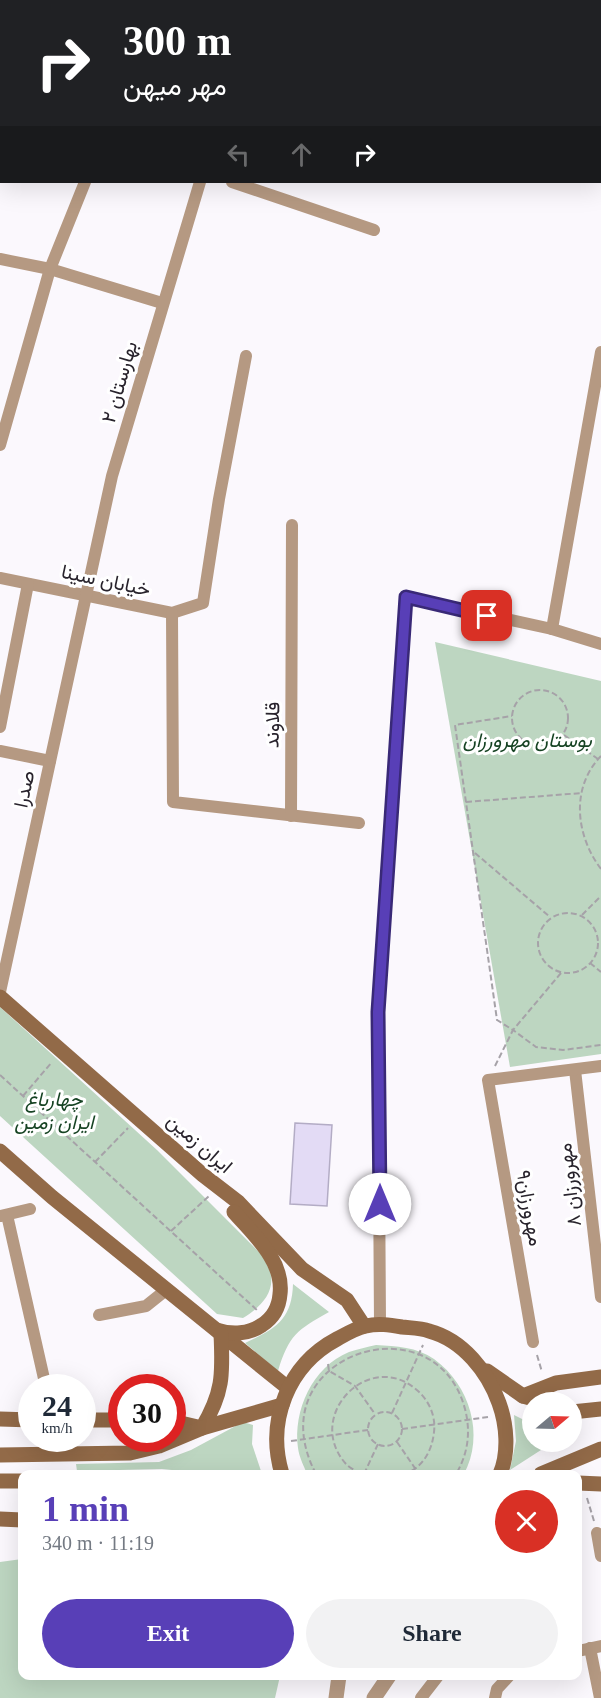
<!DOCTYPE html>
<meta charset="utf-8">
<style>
body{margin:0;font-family:"Times New Roman",Vazirmatn,serif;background:#f2f2f3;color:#1f2937;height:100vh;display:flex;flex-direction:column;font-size:22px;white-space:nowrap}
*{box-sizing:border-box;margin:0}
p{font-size:20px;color:#747a83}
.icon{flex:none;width:33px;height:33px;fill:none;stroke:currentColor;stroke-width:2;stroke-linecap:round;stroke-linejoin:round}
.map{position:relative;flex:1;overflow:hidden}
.side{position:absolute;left:18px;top:1470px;width:564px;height:210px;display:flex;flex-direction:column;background:#fff;border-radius:12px;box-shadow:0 6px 24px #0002}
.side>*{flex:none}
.top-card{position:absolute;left:0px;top:0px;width:602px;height:183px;box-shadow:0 6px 24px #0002;background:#202124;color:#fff;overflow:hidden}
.needle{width:39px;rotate:71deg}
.controls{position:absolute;left:522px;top:1392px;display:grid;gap:12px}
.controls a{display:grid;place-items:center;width:60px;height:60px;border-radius:50%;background:#fff;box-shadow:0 6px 24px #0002;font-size:30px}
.speed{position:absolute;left:18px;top:1374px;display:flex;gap:12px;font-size:30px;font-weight:700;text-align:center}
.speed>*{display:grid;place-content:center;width:78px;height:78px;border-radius:50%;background:#fff;box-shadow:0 6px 24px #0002;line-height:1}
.speed small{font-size:15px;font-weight:400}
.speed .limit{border:9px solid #d22;background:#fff;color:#111}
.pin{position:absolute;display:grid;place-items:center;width:51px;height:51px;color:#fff;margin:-26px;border-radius:12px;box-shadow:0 3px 9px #0006}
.me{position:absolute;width:66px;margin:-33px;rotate:0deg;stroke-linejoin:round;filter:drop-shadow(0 0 4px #0008)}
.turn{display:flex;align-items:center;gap:21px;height:126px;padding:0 24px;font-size:27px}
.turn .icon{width:78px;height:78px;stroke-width:2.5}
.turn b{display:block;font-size:42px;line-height:51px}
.lanes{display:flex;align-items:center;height:57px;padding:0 24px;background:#0003;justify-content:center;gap:30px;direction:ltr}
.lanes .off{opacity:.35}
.round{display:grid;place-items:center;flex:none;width:63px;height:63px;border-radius:32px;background:#f2f2f3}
.headline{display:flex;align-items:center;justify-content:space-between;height:102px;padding:0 24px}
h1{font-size:36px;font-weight:700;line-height:45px;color:#583fb7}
.action{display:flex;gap:12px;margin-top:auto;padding:12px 24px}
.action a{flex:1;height:69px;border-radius:36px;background:#583fb7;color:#fff;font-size:24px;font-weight:700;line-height:69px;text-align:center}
.action a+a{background:#f2f2f3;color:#1f2937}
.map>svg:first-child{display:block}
.green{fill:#bdd6c1}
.building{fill:#e3dbf5;stroke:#b3acc5;stroke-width:1.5}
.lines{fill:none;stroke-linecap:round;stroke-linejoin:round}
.path{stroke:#a6a2a8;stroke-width:2;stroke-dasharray:6 3;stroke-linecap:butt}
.minor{stroke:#b59982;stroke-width:12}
.tertiary{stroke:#b59982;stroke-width:15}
.secondary{stroke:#926a48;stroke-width:15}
.route-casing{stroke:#392977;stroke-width:15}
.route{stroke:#583fb7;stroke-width:10}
.labels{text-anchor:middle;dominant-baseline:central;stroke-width:6;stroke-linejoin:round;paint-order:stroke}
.street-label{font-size:20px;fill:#28232c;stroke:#fff}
.park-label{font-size:20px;font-style:italic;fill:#164323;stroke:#fff}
</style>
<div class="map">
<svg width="601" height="1698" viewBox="0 0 601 1698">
<rect width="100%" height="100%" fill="#fbf8fd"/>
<g class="green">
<path d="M 435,642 L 601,681 L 601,1054 L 510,1067 Z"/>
<path d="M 0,1007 L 157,1150 L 263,1256 C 265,1262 270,1269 271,1275 C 274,1295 258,1309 243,1318 L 217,1314 L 0,1116 Z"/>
<path d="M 293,1284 L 329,1312 C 297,1330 289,1335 278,1371 L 245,1343 C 275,1329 292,1320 293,1284 Z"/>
<path d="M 376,1345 C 396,1346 417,1347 434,1359 C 470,1385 485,1435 464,1474 L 307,1474 C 304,1466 299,1457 298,1448 C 293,1411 312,1367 349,1352 C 358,1349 367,1347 376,1345 Z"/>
<path d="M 514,1415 L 532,1424 L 532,1442 L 561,1442 L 541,1450 L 510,1470 L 516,1441 Z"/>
<path d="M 243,1422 L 253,1425 L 252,1444 L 262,1474 L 211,1474 L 162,1469 L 77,1471 L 76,1464 L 159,1462 L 191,1450 Z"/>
<path d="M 22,1559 L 22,1676 L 280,1676 L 275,1698 L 0,1698 L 0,1562 Z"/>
</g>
<path class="building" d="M 295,1123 L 332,1125 L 327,1206 L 290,1204 Z"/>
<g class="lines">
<g class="path">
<circle cx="540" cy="718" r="28"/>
<path d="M 564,735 L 598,759"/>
<path d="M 601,756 C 570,788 576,836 601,869"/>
<path d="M 466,802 L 582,793"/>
<path d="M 475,853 L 550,917"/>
<circle cx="568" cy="943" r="30"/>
<path d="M 582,915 L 601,896"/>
<path d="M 590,963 L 601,972"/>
<path d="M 561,973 L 513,1030 L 536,1047 L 563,1050 L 601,1045"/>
<path d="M 495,1066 L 513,1030 L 497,1020 L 455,725 L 512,716"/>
<path d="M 0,1075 L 258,1311"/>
<path d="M 23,1096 L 52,1062"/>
<path d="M 95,1162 L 128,1128"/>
<path d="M 171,1231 L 209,1196"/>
<path d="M 537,1355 L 542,1372"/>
<path d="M 328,1364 L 329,1371 L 355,1386 L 375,1414"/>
<circle cx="385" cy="1429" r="17"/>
<path d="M 392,1413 L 423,1345"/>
<path d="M 402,1429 L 488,1417"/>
<path d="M 291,1441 L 368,1430"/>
<path d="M 397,1442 L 419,1474"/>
<path d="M 316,1474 C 254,1356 435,1296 465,1409 C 471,1432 468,1454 456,1474"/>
<path d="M 361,1474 C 356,1471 350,1468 346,1464 C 303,1416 370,1347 418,1391 C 429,1401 436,1416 434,1432 C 432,1451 423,1467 405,1474"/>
<path d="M 364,1474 L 378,1444"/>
<path d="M 587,1498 L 594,1521"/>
</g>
<g class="minor">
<path d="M 84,2 L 84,0"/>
<path d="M 152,2 L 152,0"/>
<path d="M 257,2 L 257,0"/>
<path d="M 320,2 L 321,0"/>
<path d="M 0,10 L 2,11"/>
<path d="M 0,105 L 2,102"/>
<path d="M 232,182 L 374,230"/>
<path d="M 0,259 L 50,269 L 162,303"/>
<path d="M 0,445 L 50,269 L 85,182"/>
<path d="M 0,578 L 172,613 L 203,603 L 219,499 L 246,356"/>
<path d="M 172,613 L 173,802 L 359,823"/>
<path d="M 552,629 L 601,352"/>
<path d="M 0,727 L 28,584"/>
<path d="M 0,751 L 50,761"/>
<path d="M 291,816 L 292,525"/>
<path d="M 0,992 L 112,476 L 200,182"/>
<path d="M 575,1070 L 601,1297"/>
<path d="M 7,1215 L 45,1383"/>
<path d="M 1,1216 L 30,1209"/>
<path d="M 99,1315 L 146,1306 L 166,1290"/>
<path d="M 380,1324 L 378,1013 L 406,597 L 552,629 L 601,644"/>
<path d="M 533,1342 L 488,1080 L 601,1066"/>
<path d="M 597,1533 L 601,1556"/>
<path d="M 590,1648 L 600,1698"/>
<path d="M 578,1651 L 601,1646"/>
<path d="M 421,1698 L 438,1676"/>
<path d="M 495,1698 L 497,1689 L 509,1676"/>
</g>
<g class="tertiary">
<path d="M 336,1698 L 339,1676"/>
<path d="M 374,1698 L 389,1676"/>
</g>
<g class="secondary">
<path d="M 0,997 L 203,1175 L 238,1202 L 302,1269 L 347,1300 L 364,1326"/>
<path d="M 0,1151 L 52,1197 L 288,1388"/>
<path d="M 217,1330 C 232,1335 249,1334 262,1325 C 273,1318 279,1307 280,1294 C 284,1261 254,1235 234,1212"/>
<path d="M 487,1371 L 523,1396 L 544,1402"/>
<path d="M 523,1396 L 556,1383 L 601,1377"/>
<path d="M 572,1412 L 601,1409"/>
<path d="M 0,1419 L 32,1420"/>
<path d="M 82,1420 L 122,1420"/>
<path d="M 172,1421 L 202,1428 C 223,1393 223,1375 221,1334"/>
<path d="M 0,1455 L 130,1453 L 159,1446 L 202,1428 L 282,1405"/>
<path d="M 282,1474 C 266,1421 288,1365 337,1339 C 346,1334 356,1328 366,1326 C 378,1323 390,1325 402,1327 C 411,1328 421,1328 429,1331 C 463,1340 488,1372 499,1403 C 507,1425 509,1453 500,1474"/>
<path d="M 541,1474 L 601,1449"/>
<path d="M 0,1481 L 22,1481"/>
<path d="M 578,1483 L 601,1484"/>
<path d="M 0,1519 L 22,1520"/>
</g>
</g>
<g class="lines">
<g class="route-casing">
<path id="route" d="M 380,1204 L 378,1012 L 406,597 L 487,616"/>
</g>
<use href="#route" class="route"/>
</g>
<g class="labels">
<g class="street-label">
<text transform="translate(119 382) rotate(-74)">بهارستان ۲</text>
<text transform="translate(106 580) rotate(12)">خیابان سینا</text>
<text transform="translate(272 725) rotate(-89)">قلاوند</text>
<text transform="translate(24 789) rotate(-78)">صدرا</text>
<text transform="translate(200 1143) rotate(41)">ایران زمین</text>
<text transform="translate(569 1185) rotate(-97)">مهرورزان ۸</text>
<text transform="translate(530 1208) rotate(80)">مهرورزان۹</text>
</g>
<g class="park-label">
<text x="527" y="740">بوستان مهرورزان</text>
<text x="54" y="1099">چهارباغ<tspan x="54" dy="23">ایران زمین</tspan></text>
</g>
</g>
</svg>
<div class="controls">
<a><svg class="needle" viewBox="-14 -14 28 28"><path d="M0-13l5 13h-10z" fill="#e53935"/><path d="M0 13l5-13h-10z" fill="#747a83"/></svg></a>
</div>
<div class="speed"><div>24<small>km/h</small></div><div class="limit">30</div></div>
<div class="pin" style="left:487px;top:616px;background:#d93025"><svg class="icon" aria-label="arrive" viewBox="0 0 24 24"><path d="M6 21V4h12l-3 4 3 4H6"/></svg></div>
<svg class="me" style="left:380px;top:1204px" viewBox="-20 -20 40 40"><circle r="19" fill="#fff"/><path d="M0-13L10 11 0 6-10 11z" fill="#583fb7"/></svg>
<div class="top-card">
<div class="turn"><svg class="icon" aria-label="right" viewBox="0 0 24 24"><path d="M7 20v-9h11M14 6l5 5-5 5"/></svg><div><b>300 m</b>مهر میهن</div></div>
<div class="lanes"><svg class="icon off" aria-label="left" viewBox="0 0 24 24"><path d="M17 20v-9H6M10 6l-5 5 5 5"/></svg><svg class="icon off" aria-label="ahead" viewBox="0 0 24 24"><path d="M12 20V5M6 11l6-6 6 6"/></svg><svg class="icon" aria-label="right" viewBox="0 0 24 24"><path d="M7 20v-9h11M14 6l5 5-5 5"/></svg></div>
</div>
<section class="side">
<div class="headline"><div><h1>1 min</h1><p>340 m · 11:19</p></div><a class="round" style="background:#d93025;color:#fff"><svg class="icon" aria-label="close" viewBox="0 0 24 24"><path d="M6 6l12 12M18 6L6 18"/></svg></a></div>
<div class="action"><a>Exit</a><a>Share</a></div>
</section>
</div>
